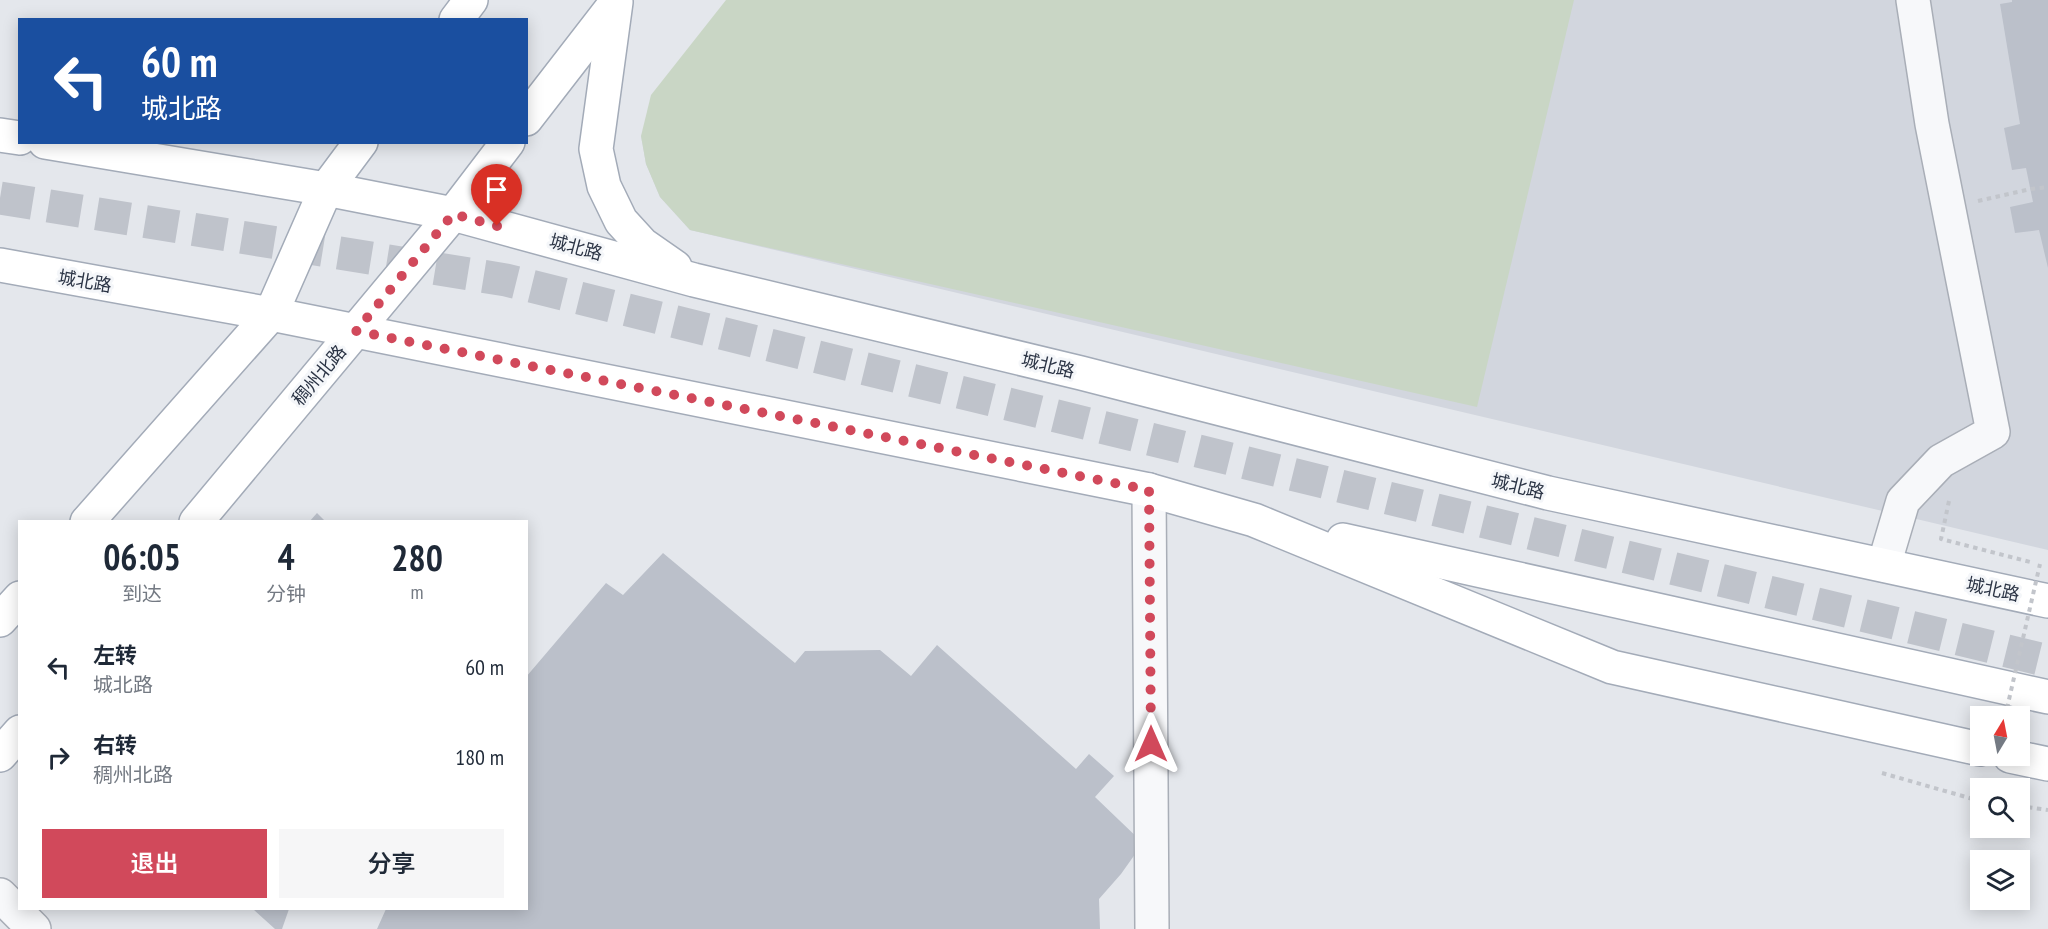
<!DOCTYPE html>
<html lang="zh">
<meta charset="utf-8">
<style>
body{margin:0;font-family:"PT Sans Narrow","Noto Sans SC",sans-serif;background:#f6f6f7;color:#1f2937;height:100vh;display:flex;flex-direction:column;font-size:22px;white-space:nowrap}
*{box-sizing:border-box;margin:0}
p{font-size:20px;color:#747a83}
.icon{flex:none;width:33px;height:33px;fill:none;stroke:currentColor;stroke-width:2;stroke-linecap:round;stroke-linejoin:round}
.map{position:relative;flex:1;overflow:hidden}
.details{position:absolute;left:18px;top:520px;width:510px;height:390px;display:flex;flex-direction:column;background:#fff;border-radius:0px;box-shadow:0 3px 15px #0003}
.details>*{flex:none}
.top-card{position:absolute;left:18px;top:18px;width:510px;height:126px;border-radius:0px;box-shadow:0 3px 15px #0003;background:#1a4fa0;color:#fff;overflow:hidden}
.needle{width:39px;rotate:10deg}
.controls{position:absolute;left:1970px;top:706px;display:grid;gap:12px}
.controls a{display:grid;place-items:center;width:60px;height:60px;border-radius:0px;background:#fff;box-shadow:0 3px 15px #0003;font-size:30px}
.pin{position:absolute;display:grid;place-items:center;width:51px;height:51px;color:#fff;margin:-62px -26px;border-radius:50% 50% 50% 0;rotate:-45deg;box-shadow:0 0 6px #0007}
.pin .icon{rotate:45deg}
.me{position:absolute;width:66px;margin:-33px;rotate:0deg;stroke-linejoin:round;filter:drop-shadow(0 0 4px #0008)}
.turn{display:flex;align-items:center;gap:21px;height:126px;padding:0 24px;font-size:27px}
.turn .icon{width:78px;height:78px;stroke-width:2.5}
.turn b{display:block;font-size:42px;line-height:51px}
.eta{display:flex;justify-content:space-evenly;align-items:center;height:102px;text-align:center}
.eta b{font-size:36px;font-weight:600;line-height:42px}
.primary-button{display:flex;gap:12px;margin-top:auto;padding:12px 24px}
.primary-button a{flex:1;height:69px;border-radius:0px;background:#d1495b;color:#fff;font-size:24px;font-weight:600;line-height:69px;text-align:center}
.primary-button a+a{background:#f6f6f7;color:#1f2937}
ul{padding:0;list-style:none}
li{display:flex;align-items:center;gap:18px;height:90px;padding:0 24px}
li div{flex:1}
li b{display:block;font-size:22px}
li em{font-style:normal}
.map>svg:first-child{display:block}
.built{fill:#d2d6de}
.green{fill:#c9d6c5}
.building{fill:#bbc0ca}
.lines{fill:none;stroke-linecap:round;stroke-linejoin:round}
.major-tunnel{stroke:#bfc3cb;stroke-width:33;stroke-dasharray:33 16;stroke-linecap:butt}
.minor-casing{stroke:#a9aeb7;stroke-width:36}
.major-casing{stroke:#a3abb8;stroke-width:36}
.path{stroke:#c2c5cb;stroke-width:4;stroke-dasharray:4.5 4.5;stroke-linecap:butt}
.minor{stroke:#f7f8fa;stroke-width:33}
.major{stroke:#fff;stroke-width:33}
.path-bridge{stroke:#c2c5cb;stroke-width:4;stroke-dasharray:4.5 4.5;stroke-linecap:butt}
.route{stroke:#d1495b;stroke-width:10;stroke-dasharray:0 18}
.labels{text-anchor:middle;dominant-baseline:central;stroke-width:6;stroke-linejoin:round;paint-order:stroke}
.street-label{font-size:18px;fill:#2b3445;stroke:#f4f6f9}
</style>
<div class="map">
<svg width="2048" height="929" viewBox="0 0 2048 929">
<rect width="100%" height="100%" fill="#e4e7ec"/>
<path class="built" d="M 730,0 L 2048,0 L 2048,550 L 690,230 L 660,197 L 646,164 L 641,136 Z"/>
<path class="green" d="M 726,0 L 1574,0 L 1477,407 L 690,230 L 660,197 L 646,164 L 641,136 L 651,95 Z"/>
<g class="building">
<path d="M 2012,0 L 2048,0 L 2048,268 L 2039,230 L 2015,233 L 2010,207 L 2033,202 L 2026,168 L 2012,170 L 2004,128 L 2020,124 L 2000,4 L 2012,2 Z"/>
<path d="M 317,513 L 326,522 L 309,522 Z"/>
<path d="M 663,553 L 795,663 L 805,651 L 880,650 L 911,676 L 937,645 L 1076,769 L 1089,754 L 1114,776 L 1095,797 L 1143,843 L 1121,874 L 1099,899 L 1100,929 L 377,929 L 386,909 L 526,909 L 526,677 L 606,583 L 623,595 Z"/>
<path d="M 253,909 L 289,909 L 282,929 L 275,929 Z"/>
</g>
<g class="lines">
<path class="major-tunnel" d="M 0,198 L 506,280 L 2048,661"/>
<g class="minor-casing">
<g id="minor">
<path d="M 1149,490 L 1152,929"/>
<path d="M 1884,565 L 1903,501 L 1941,461 L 1993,432 L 1932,124 L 1913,0"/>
<path d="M 0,895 L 34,929"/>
</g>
</g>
<g class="major-casing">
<g id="major">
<path d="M 616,2 L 596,149 L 604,186 L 621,221 L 642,244 L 675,267"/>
<path d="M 456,20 L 471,0"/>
<path d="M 526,119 L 615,4"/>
<path d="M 0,135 L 20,138"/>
<path d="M 45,142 L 326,189 L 453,214 L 694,280 L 1081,373 L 1548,493 L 2048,601"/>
<path d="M 0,265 L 271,314 L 1149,490 L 1254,520 L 1612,667 L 1980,749"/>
<path d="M 87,522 L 271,314 L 326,189 L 361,142"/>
<path d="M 196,522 L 453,214 L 508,142"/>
<path d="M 1343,540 L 2048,697"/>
<path d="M 0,620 L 20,598"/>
<path d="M 0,755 L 20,732"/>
<path d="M 2010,756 L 2048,764"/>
</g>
</g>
<g class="path">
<path d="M 1978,201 L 2031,189 L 2048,187"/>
<path d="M 1949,501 L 1941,539 L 2030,562"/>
<path d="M 1882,773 L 1980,801"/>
<path d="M 2019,806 L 2048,810"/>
</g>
<use href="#minor" class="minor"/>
<use href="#major" class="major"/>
<path class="path-bridge" d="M 2005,717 L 2040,564"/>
</g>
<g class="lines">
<path class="route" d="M 497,226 L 453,214 L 356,331 L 1149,490 L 1151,744"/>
</g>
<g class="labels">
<g class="street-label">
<text transform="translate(576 247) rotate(15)">城北路</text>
<text transform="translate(85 281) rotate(10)">城北路</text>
<text transform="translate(1048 365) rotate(14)">城北路</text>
<text transform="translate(319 375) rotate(-50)">稠州北路</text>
<text transform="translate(1518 486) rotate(14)">城北路</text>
<text transform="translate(1993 589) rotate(12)">城北路</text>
</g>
</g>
</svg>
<div class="controls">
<a><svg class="needle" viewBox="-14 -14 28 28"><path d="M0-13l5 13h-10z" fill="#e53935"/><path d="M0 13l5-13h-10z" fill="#747a83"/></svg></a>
<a><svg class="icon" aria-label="search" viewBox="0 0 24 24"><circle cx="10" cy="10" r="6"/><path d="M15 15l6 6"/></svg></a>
<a><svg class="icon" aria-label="layers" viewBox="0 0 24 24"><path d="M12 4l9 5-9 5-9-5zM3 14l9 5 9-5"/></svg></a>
</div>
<div class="pin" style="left:497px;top:226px;background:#d93025"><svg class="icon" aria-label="arrive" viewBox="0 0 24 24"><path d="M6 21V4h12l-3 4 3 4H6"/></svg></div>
<svg class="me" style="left:1151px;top:744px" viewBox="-20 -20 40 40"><path d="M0-17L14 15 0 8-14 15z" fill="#d1495b" stroke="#fff" stroke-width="4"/></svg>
<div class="top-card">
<div class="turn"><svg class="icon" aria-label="left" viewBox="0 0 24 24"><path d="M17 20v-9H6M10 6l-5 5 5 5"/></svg><div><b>60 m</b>城北路</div></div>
</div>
<section class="details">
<div class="eta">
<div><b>06:05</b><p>到达</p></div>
<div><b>4</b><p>分钟</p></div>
<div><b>280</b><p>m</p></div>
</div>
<ul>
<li><svg class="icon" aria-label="left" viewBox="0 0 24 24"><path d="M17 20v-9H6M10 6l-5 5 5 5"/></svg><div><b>左转</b><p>城北路</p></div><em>60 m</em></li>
<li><svg class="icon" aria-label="right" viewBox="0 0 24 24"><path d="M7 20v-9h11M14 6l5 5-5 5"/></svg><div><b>右转</b><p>稠州北路</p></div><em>180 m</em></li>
</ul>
<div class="primary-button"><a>退出</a><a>分享</a></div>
</section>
</div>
